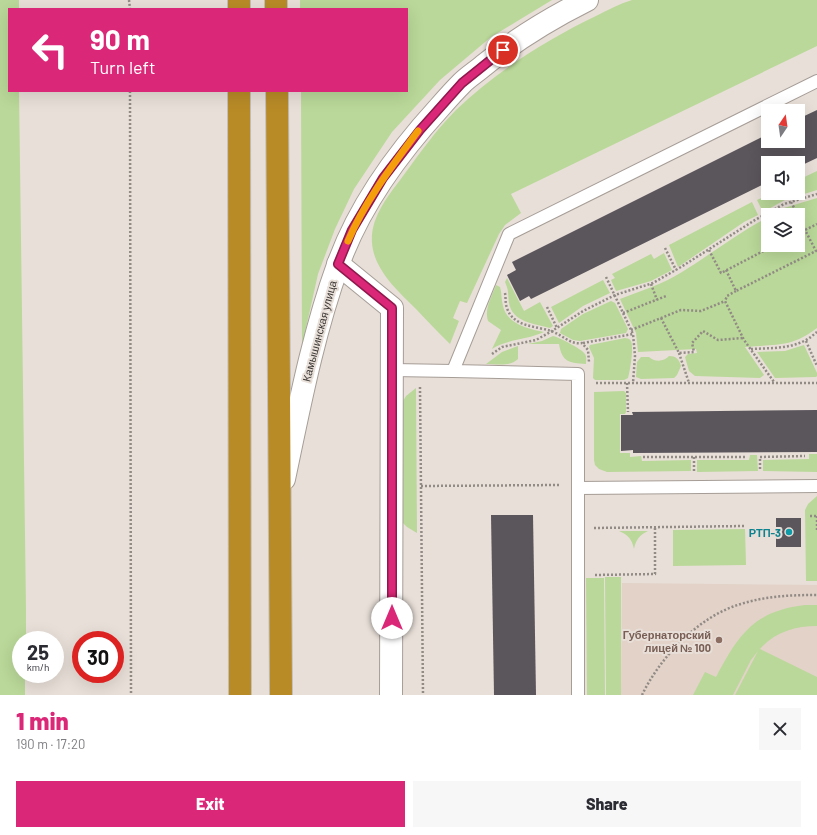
<!DOCTYPE html>
<meta charset="utf-8">
<style>
body{margin:0;font-family:Barlow,sans-serif;background:#f7f7f7;color:#2b2b33;height:100vh;display:flex;flex-direction:column;font-size:15px;white-space:nowrap}
*{box-sizing:border-box;margin:0}
p{font-size:13px;color:#7c7c81}
.icon{flex:none;width:22px;height:22px;fill:none;stroke:currentColor;stroke-width:2;stroke-linecap:round;stroke-linejoin:round}
.map{position:relative;height:695px;overflow:hidden}
.details{display:flex;flex-direction:column;background:#fff;flex:1}
.details>*{flex:none}
.hud{position:absolute;left:8px;top:8px;width:400px;height:84px;border-radius:0px;box-shadow:0 4px 16px #0002;background:#db2777;color:#fff;overflow:hidden}
.needle{width:26px;rotate:13deg}
.controls{position:absolute;left:761px;top:104px;display:grid;gap:8px}
.controls a{display:grid;place-items:center;width:44px;height:44px;border-radius:0px;background:#fff;box-shadow:0 4px 16px #0002;font-size:20px}
.speed{position:absolute;left:12px;top:631px;display:flex;gap:8px;font-size:20px;font-weight:700;text-align:center}
.speed>*{display:grid;place-content:center;width:52px;height:52px;border-radius:50%;background:#fff;box-shadow:0 4px 16px #0002;line-height:1}
.speed small{font-size:10px;font-weight:400}
.speed .limit{border:6px solid #d22;background:#fff;color:#111}
.pin{position:absolute;display:grid;place-items:center;width:34px;height:34px;color:#fff;margin:-17px;border:2px solid #fff;border-radius:50%;box-shadow:0 1px 4px #0007}
.me{position:absolute;width:44px;margin:-22px;rotate:0deg;stroke-linejoin:round;filter:drop-shadow(0 0 3px #0008)}
.turn{display:flex;align-items:center;gap:14px;height:84px;padding:0 16px;font-size:18px}
.turn .icon{width:52px;height:52px;stroke-width:2.5}
.turn b{display:block;font-size:28px;line-height:34px}
.round{display:grid;place-items:center;flex:none;width:42px;height:42px;border-radius:0px;background:#f7f7f7}
.head{display:flex;align-items:center;justify-content:space-between;height:68px;padding:0 16px}
h1{font-size:24px;font-weight:800;line-height:30px;color:#db2777}
.button{display:flex;gap:8px;margin-top:auto;padding:8px 16px}
.button a{flex:1;height:46px;border-radius:0px;background:#db2777;color:#fff;font-size:16px;font-weight:800;line-height:46px;text-align:center}
.button a+a{background:#f7f7f7;color:#2b2b33}
.map>svg:first-child{display:block}
.built{fill:#e2d2c8}
.green{fill:#bad899}
.building{fill:#5b555c}
.lines{fill:none;stroke-linecap:round;stroke-linejoin:round}
.lane-casing{stroke:#a69d97;stroke-width:14}
.street-casing{stroke:#a69d97;stroke-width:24}
.secondary-casing{stroke:#a69d97;stroke-width:24}
.highway-casing{stroke:#c0bfbe;stroke-width:24}
.path{stroke:#918a85;stroke-width:2.5;stroke-dasharray:2 2;stroke-linecap:butt}
.lane{stroke:#fff;stroke-width:12}
.street{stroke:#fff;stroke-width:22}
.secondary{stroke:#fff;stroke-width:22}
.highway{stroke:#b98b27;stroke-width:22}
.route-casing{stroke:#8e194d;stroke-width:10}
.route{stroke:#db2777;stroke-width:7}
.slow{stroke:#f59e0b;stroke-width:7}
.culture-dot{fill:#0f9aa8;stroke:#e8dfd8;stroke-width:1.5}
.education-dot{fill:#8d6e63;stroke:#e8dfd8;stroke-width:1.5}
.labels{text-anchor:middle;dominant-baseline:central;stroke-width:4;stroke-linejoin:round;paint-order:stroke}
.street-label{font-size:11px;fill:#3b3734;stroke:#e8dfd8}
.culture-label{font-size:11px;font-weight:bold;fill:#0d838f;stroke:#e8dfd8;text-anchor:end}
.education-label{font-size:11px;font-weight:bold;fill:#785e54;stroke:#e8dfd8;text-anchor:end}
</style>
<div class="map">
<svg width="817" height="695" viewBox="0 0 817 695">
<rect width="100%" height="100%" fill="#e8dfd8"/>
<path class="built" d="M 622,583 L 817,585 L 817,695 L 621,695 Z"/>
<g class="green">
<path d="M 0,0 L 19,0 L 19,9 L 9,9 L 9,91 L 19,91 L 26,610 L 26,640 L 21,640 L 21,674 L 25,674 L 25,695 L 0,695 Z"/>
<path d="M 300,0 L 552,0 L 491,37 L 440,80 L 392,132 L 354,189 L 335,229 L 318,274 L 302,346 L 301,91 L 407,91 L 407,9 L 300,9 Z"/>
<path d="M 632,0 L 817,0 L 817,46 L 511,194 L 521,213 L 505,225 L 499,234 L 467,303 L 460,301 L 453,318 L 459,321 L 450,344 C 438,332 427,321 416,309 C 398,291 374,270 372,243 C 370,217 389,195 403,176 C 420,153 436,130 456,110 C 497,71 546,40 596,16 C 608,10 619,4 632,0 Z"/>
<path d="M 817,171 L 817,190 L 785,200 L 763,212 L 757,200 L 772,193 L 798,193 L 798,180 Z"/>
<path d="M 817,198 L 817,328 C 791,348 776,344 745,347 L 764,375 L 760,378 L 695,376 L 689,371 L 685,357 L 688,354 L 697,353 L 696,349 L 638,352 L 636,333 L 620,299 C 641,291 663,284 682,272 C 711,254 738,233 768,217 L 768,245 L 798,245 L 798,215 L 772,215 L 784,208 Z"/>
<path d="M 752,202 L 758,215 L 744,222 L 678,267 L 669,245 Z"/>
<path d="M 664,253 L 672,270 L 651,281 L 616,291 L 611,280 L 615,278 L 612,274 L 651,254 L 654,259 Z"/>
<path d="M 507,278 L 524,311 L 540,302 L 553,326 L 550,328 C 535,324 512,322 509,303 C 508,296 509,290 505,282 Z"/>
<path d="M 603,280 L 610,293 L 583,306 L 559,323 L 551,307 Z"/>
<path d="M 496,285 L 500,287 C 502,293 501,299 503,306 C 507,324 528,329 544,332 C 527,340 507,339 492,349 L 501,330 L 488,321 C 484,309 492,296 496,285 Z"/>
<path d="M 611,301 L 615,303 L 628,329 L 626,333 L 580,341 L 573,340 L 560,333 L 561,329 L 583,314 Z"/>
<path d="M 553,336 C 558,337 582,349 585,354 C 587,357 586,361 586,364 C 569,363 562,362 559,344 L 528,344 L 542,341 Z"/>
<path d="M 625,338 C 628,339 629,338 631,341 C 634,348 630,371 628,378 L 624,380 L 595,380 L 593,378 L 594,358 L 589,347 L 590,345 Z"/>
<path d="M 804,345 L 817,373 L 817,376 L 816,377 L 775,378 L 757,352 L 785,351 Z"/>
<path d="M 518,346 L 518,359 C 510,367 497,364 486,364 L 502,352 Z"/>
<path d="M 669,356 C 676,356 679,359 681,366 L 677,375 L 674,378 L 641,379 L 636,377 L 637,362 L 641,357 L 649,357 C 654,362 664,362 669,356 Z"/>
<path d="M 416,388 L 417,533 L 407,527 L 402,522 L 402,403 L 406,396 Z"/>
<path d="M 624,391 L 626,393 L 626,412 L 625,414 L 620,414 L 620,453 L 630,453 L 630,457 L 641,456 L 642,461 L 691,460 L 691,471 L 607,472 L 599,469 L 595,465 L 594,460 L 594,392 Z"/>
<path d="M 809,454 L 817,454 L 817,472 L 763,471 L 763,460 L 809,459 Z"/>
<path d="M 750,455 L 757,455 L 758,471 L 697,472 L 697,460 L 749,460 Z"/>
<path d="M 817,496 L 817,581 L 806,581 L 805,510 L 808,504 Z"/>
<path d="M 745,529 L 746,565 L 673,566 L 673,530 Z"/>
<path d="M 619,531 L 648,531 C 640,535 636,539 634,549 C 632,539 628,535 619,531 Z"/>
<path d="M 605,577 L 621,577 L 621,695 L 606,695 Z"/>
<path d="M 586,578 L 604,578 L 605,695 L 587,695 Z"/>
<path d="M 805,605 L 817,605 L 817,626 C 795,626 775,632 760,649 L 817,677 L 817,695 L 735,695 L 758,651 L 751,660 L 733,695 L 693,695 L 705,672 L 716,677 C 739,634 754,611 805,605 Z"/>
</g>
<g class="building">
<path d="M 817,110 L 817,158 L 798,167 L 798,163 L 768,163 L 768,182 L 531,299 L 529,296 L 520,301 L 507,275 L 516,270 L 512,262 L 768,134 L 768,141 L 798,141 L 798,119 Z"/>
<path d="M 817,410 L 817,452 L 633,453 L 633,450 L 621,451 L 621,415 L 633,415 L 632,412 Z"/>
<path d="M 491,515 L 533,515 L 536,695 L 494,695 Z"/>
<rect x="776" y="518" width="25" height="29"/>
</g>
<g class="lines">
<g class="lane-casing">
<g id="lane">
<path d="M 817,81 L 509,234 L 453,371 L 578,374 L 578,488 L 817,486"/>
<path d="M 393,370 L 453,371"/>
<path d="M 578,695 L 578,488"/>
</g>
</g>
<g class="street-casing">
<path id="street" d="M 338,264 L 392,308 L 391,695"/>
</g>
<g class="secondary-casing">
<path id="secondary" d="M 284,479 C 299,408 313,334 338,265 C 359,206 397,154 439,108 C 446,100 454,91 462,83 C 468,77 476,72 483,66 C 516,39 549,19 587,0"/>
</g>
<g class="highway-casing">
<g id="highway">
<path d="M 239,0 L 239,9"/>
<path d="M 276,0 L 276,9"/>
<path d="M 239,91 L 240,695"/>
<path d="M 277,91 L 281,695"/>
</g>
</g>
<g class="path">
<path d="M 129,0 L 130,9"/>
<path d="M 130,91 L 131,695"/>
<path d="M 791,202 L 798,215"/>
<path d="M 798,216 L 805,230 L 817,224"/>
<path d="M 665,248 L 676,270"/>
<path d="M 709,250 L 721,273 L 775,245"/>
<path d="M 726,270 L 736,291 L 816,251 L 805,230 L 798,233"/>
<path d="M 606,277 L 633,334"/>
<path d="M 651,284 L 657,300"/>
<path d="M 736,291 L 727,296 L 725,301 L 744,340 L 774,382"/>
<path d="M 505,293 C 506,298 505,303 507,308 C 513,327 536,326 551,331 C 563,335 570,345 582,343 L 588,350 L 589,362"/>
<path d="M 547,307 L 557,328"/>
<path d="M 623,313 L 666,296"/>
<path d="M 661,318 L 679,353 L 694,352 L 692,343 L 703,331 L 718,340 L 743,338"/>
<path d="M 631,330 L 681,310 L 701,311 L 725,301"/>
<path d="M 806,341 L 817,366"/>
<path d="M 583,343 L 633,334 L 635,356 L 633,383"/>
<path d="M 751,349 C 769,348 788,349 804,341 C 809,339 813,335 817,332"/>
<path d="M 679,353 L 689,383"/>
<path d="M 492,354 L 502,347 L 536,340 L 552,331 L 583,311 L 615,295 L 653,283 L 681,267 L 755,220 L 784,204 L 817,194"/>
<path d="M 596,383 L 817,383"/>
<path d="M 627,383 L 628,412"/>
<path d="M 420,387 L 423,695"/>
<path d="M 643,457 L 747,457"/>
<path d="M 694,457 L 694,471"/>
<path d="M 760,469 L 760,457 L 805,456"/>
<path d="M 421,486 L 560,485"/>
<path d="M 810,516 L 817,516"/>
<path d="M 817,516 L 817,531"/>
<path d="M 594,528 L 744,526"/>
<path d="M 595,575 L 655,574 L 655,527"/>
<path d="M 642,695 C 661,656 699,616 741,604 C 766,596 791,595 817,595"/>
</g>
<use href="#lane" class="lane"/>
<use href="#street" class="street"/>
<use href="#secondary" class="secondary"/>
<use href="#highway" class="highway"/>
</g>
<g class="lines">
<g class="route-casing">
<path id="route" d="M 392,618 L 392,308 L 338,264 L 352,230 L 383,178 L 420,130 L 462,83 L 503,50"/>
</g>
<use href="#route" class="route"/>
<path class="slow" d="M 348,241 C 365,201 392,166 418,131"/>
</g>
<circle class="culture-dot" cx="789" cy="532" r="4"/>
<circle class="education-dot" cx="719" cy="640" r="4"/>
<g class="labels">
<g class="street-label">
<text transform="translate(319 331) rotate(-75)">Камышинская улица</text>
</g>
<g class="culture-label">
<text x="781" y="532">РТП-3</text>
</g>
<g class="education-label">
<text x="711" y="634">Губернаторский<tspan x="711" dy="13">лицей № 100</tspan></text>
</g>
</g>
</svg>
<div class="controls">
<a><svg class="needle" viewBox="-14 -14 28 28"><path d="M0-13l5 13h-10z" fill="#e53935"/><path d="M0 13l5-13h-10z" fill="#7c7c81"/></svg></a>
<a><svg class="icon" aria-label="sound" viewBox="0 0 24 24"><path d="M4 9h4l5-4v14l-5-4H4zM17 9q2 3 0 6"/></svg></a>
<a><svg class="icon" aria-label="layers" viewBox="0 0 24 24"><path d="M12 4l9 5-9 5-9-5zM3 14l9 5 9-5"/></svg></a>
</div>
<div class="speed"><div>25<small>km/h</small></div><div class="limit">30</div></div>
<div class="pin" style="left:503px;top:50px;background:#d93025"><svg class="icon" aria-label="arrive" viewBox="0 0 24 24"><path d="M6 21V4h12l-3 4 3 4H6"/></svg></div>
<svg class="me" style="left:392px;top:618px" viewBox="-20 -20 40 40"><circle r="19" fill="#fff"/><path d="M0-13L10 11 0 6-10 11z" fill="#db2777"/></svg>
<div class="hud">
<div class="turn"><svg class="icon" aria-label="left" viewBox="0 0 24 24"><path d="M17 20v-9H6M10 6l-5 5 5 5"/></svg><div><b>90 m</b>Turn left</div></div>
</div>
</div>
<section class="details">
<div class="head"><div><h1>1 min</h1><p>190 m · 17:20</p></div><a class="round"><svg class="icon" aria-label="close" viewBox="0 0 24 24"><path d="M6 6l12 12M18 6L6 18"/></svg></a></div>
<div class="button"><a>Exit</a><a>Share</a></div>
</section>
